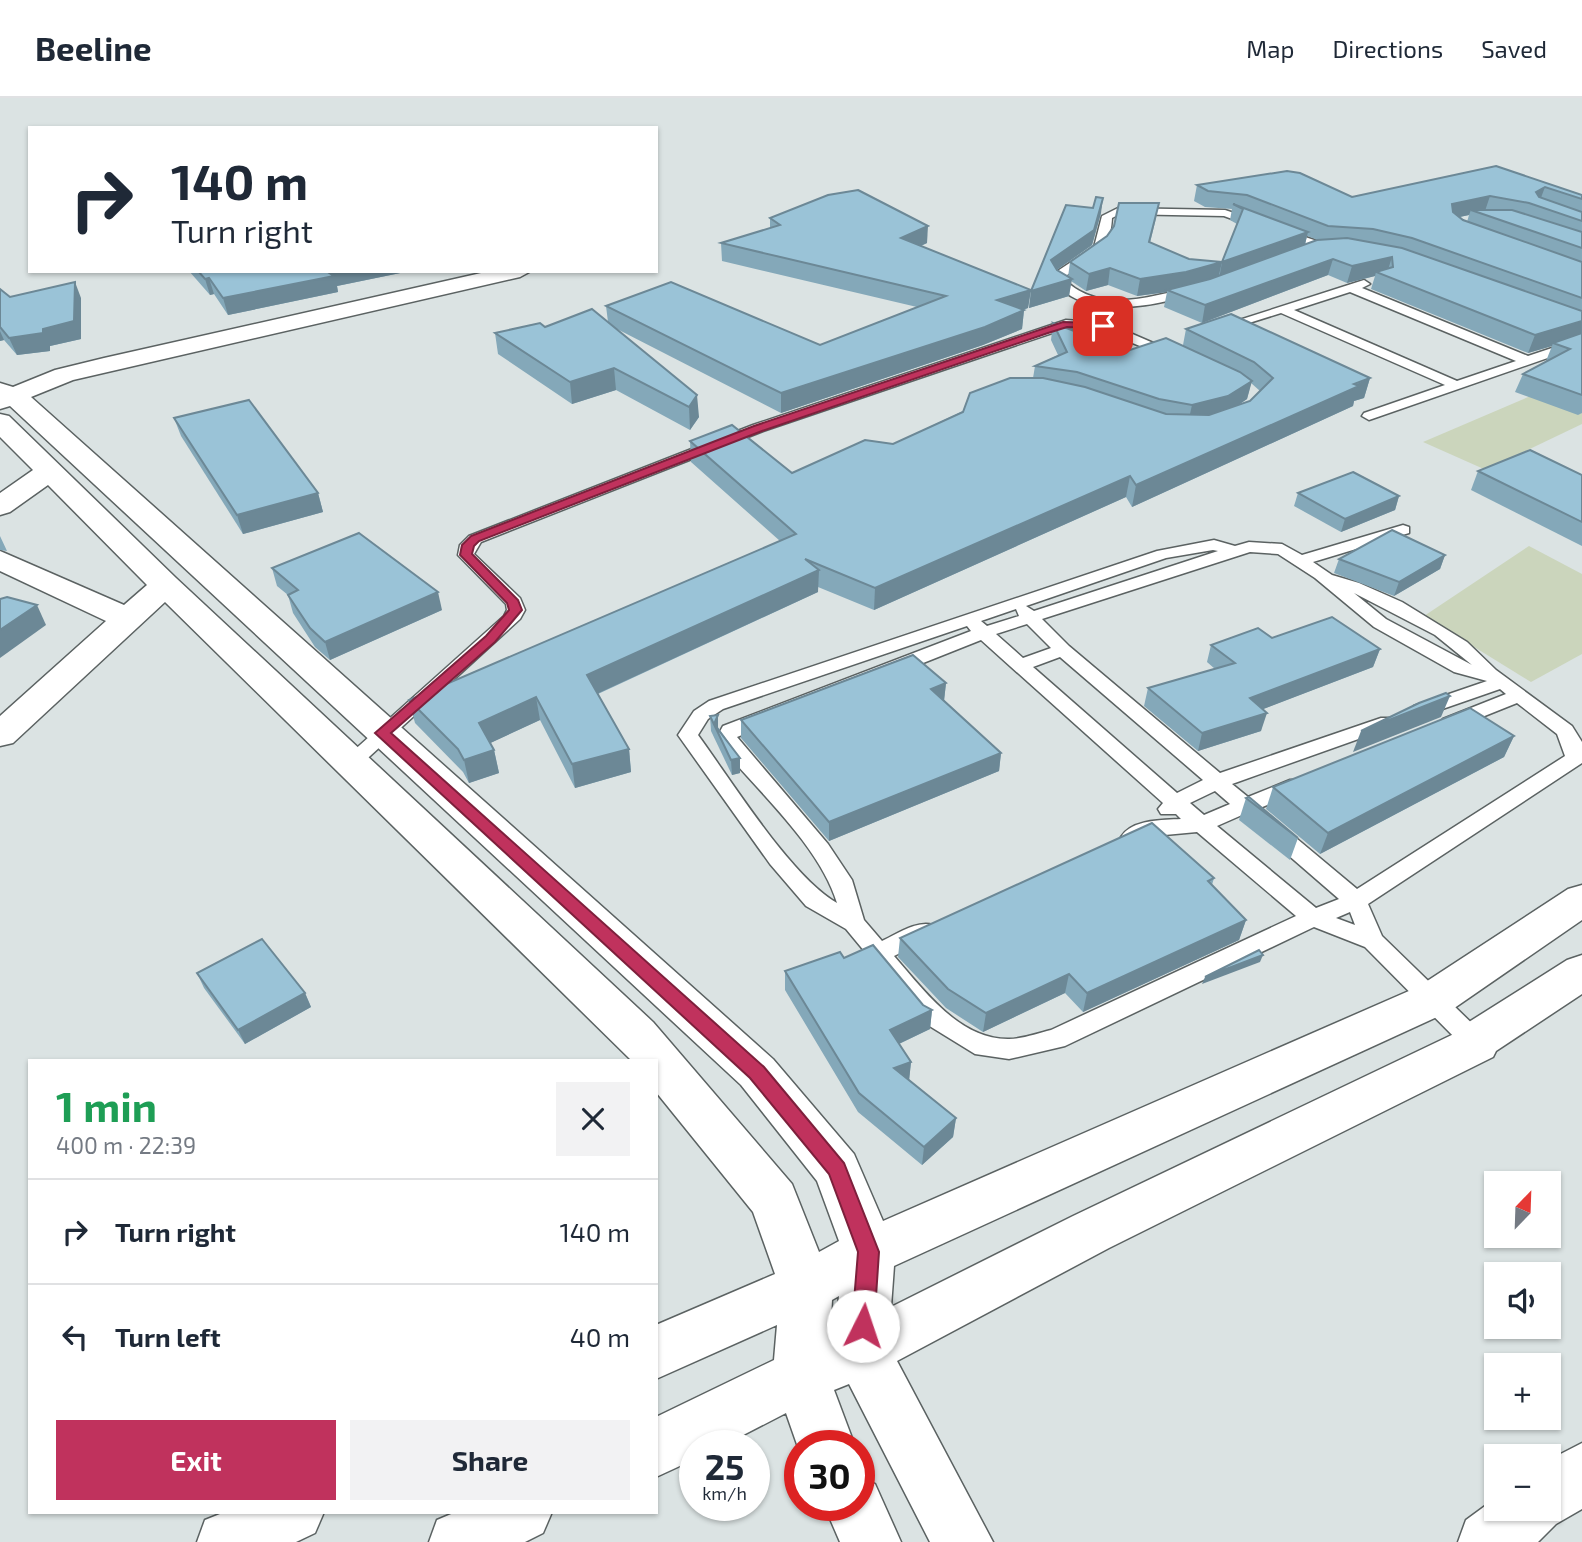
<!DOCTYPE html>
<meta charset="utf-8">
<style>
body{margin:0;font-family:"Exo 2",sans-serif;background:#f2f2f3;color:#1f2937;height:100vh;display:flex;flex-direction:column;font-size:26px;white-space:nowrap}
*{box-sizing:border-box;margin:0}
p{font-size:23px;color:#747a83}
.icon{flex:none;width:38px;height:38px;fill:none;stroke:currentColor;stroke-width:2;stroke-linecap:round;stroke-linejoin:round}
.map{position:relative;flex:1;overflow:hidden}
.sheet{position:absolute;left:28px;top:961px;width:630px;height:455px;display:flex;flex-direction:column;background:#fff;border-radius:0px;box-shadow:0 2px 5px #0004}
.sheet>*{flex:none}
.hud{position:absolute;left:28px;top:28px;width:630px;height:147px;border-radius:0px;box-shadow:0 2px 5px #0004;background:#fff;color:#1f2937;overflow:hidden}
.needle{width:46px;rotate:23deg}
.fabs{position:absolute;left:1484px;top:1073px;display:grid;gap:14px}
.fabs a{display:grid;place-items:center;width:77px;height:77px;border-radius:0px;background:#fff;box-shadow:0 2px 5px #0004;font-size:35px}
.speed{position:absolute;left:679px;top:1332px;display:flex;gap:14px;font-size:35px;font-weight:700;text-align:center}
.speed>*{display:grid;place-content:center;width:91px;height:91px;border-radius:50%;background:#fff;box-shadow:0 2px 5px #0004;line-height:1}
.speed small{font-size:18px;font-weight:400}
.speed .limit{border:10px solid #d22;background:#fff;color:#111}
.pin{position:absolute;display:grid;place-items:center;width:60px;height:60px;color:#fff;margin:-30px;border-radius:14px;box-shadow:0 4px 10px #0006}
.me{position:absolute;width:77px;margin:-38px;rotate:4deg;stroke-linejoin:round;filter:drop-shadow(0 0 5px #0008)}
.turn{display:flex;align-items:center;gap:24px;height:147px;padding:0 28px;font-size:32px}
.turn .icon{width:91px;height:91px;stroke-width:2.5}
.turn b{display:block;font-size:49px;line-height:60px}
.round{display:grid;place-items:center;flex:none;width:74px;height:74px;border-radius:0px;background:#f2f2f3}
.overview{display:flex;align-items:center;justify-content:space-between;height:119px;padding:0 28px}
h1{font-size:42px;font-weight:700;line-height:52px;color:#1e9e55}
.action{display:flex;gap:14px;margin-top:auto;padding:14px 28px}
.action a{flex:1;height:80px;border-radius:0px;background:#c0325d;color:#fff;font-size:28px;font-weight:700;line-height:80px;text-align:center}
.action a+a{background:#f2f2f3;color:#1f2937}
ul{padding:0;list-style:none}
li{display:flex;align-items:center;gap:21px;height:105px;padding:0 28px;border-top:2px solid #e0e1e3}
li div{flex:1}
li b{display:block;font-size:26px}
li em{font-style:normal}
header{display:flex;align-items:center;gap:42px;box-sizing:border-box;height:98px;padding:0 35px;background:#fff;border-bottom:2px solid #e0e1e3}
header strong{font-size:33px}
nav{display:flex;gap:38px;margin-inline-start:auto;font-size:24px}
.map>svg:first-child{display:block}
.green{fill:#cbd5bc}
.lines{fill:none;stroke-linecap:round;stroke-linejoin:round}
.lane-casing{stroke:#5b6262;stroke-width:3}
.street-casing{stroke:#5b6262;stroke-width:3}
.lane{fill:#fff;fill-rule:evenodd}
.street{fill:#fff;fill-rule:evenodd}
.wall{fill:#84a8b9;fill-rule:evenodd}
.shaded-wall{fill:#6c8896}
.building{fill:#9ac3d7;stroke:#6c8896;stroke-width:2}
.route{fill:#c0325d;stroke:#7d203c;stroke-width:2}
</style>
<header>
<strong>Beeline</strong>
<nav><a>Map</a><a>Directions</a><a>Saved</a></nav>
</header>
<div class="map">
<svg width="1582" height="1444" viewBox="0 0 1582 1444">
<rect width="100%" height="100%" fill="#dbe3e3"/>
<g class="green">
<path d="M 1582,276 L 1582,326 L 1486,372 L 1423,344 Z"/>
<path d="M 1529,448 L 1582,476 L 1582,556 L 1531,584 L 1424,518 Z"/>
</g>
<g class="lines">
<g class="lane-casing">
<g id="lane">
<path d="M 1118,110 L 1225,112 L 1341,151 L 1335,154 L 1317,152 L 1224,118 L 1120,116 L 1112,120 C 1110,159 1090,159 1063,180 C 1098,217 1152,199 1193,188 L 1199,192 L 1197,195 C 1155,208 1081,225 1051,179 L 1053,176 L 1094,149 L 1102,118 Z"/>
<path d="M 1364,182 L 1370,186 L 1362,190 L 1528,258 L 1582,240 L 1582,248 L 1369,322 L 1362,318 L 1364,315 L 1445,287 L 1281,215 L 1217,235 L 1211,231 ZM 1350,194 L 1516,263 L 1457,283 L 1294,212 Z"/>
<path d="M 1066,222 L 1107,225 L 1181,257 L 1169,260 L 1101,232 L 1067,230 L 763,333 L 481,444 L 474,456 L 520,500 L 525,512 L 520,521 L 358,669 L 344,669 L 341,664 L 504,518 L 507,512 L 506,506 L 458,457 L 460,447 L 469,438 L 753,327 Z"/>
<path d="M 1403,427 L 1409,429 L 1409,435 L 1313,464 L 1332,477 L 1359,485 L 1402,504 L 1467,544 L 1496,572 L 1572,628 L 1582,644 L 1582,665 L 1368,806 L 1382,838 L 1486,939 L 1489,946 L 1486,953 L 1477,956 L 1468,953 L 1365,849 L 1314,829 L 1065,948 L 1009,961 L 975,956 L 923,924 L 846,831 L 806,808 L 770,766 L 678,637 L 694,613 L 709,603 L 1157,453 L 1214,442 L 1235,448 L 1249,444 L 1282,446 L 1302,457 ZM 1213,452 L 1218,453 L 1034,513 L 1026,508 L 1166,460 ZM 1250,454 L 1278,456 L 1315,480 L 1374,529 L 1454,574 L 1487,583 L 1414,608 L 1411,612 L 1414,616 L 1428,616 L 1500,591 L 1506,596 L 1443,621 L 1440,625 L 1443,629 L 1457,629 L 1517,605 L 1557,636 L 1565,658 L 1357,791 L 1260,710 L 1304,692 L 1307,687 L 1304,682 L 1290,682 L 1248,699 L 1232,686 L 1395,628 L 1398,624 L 1395,620 L 1381,620 L 1220,675 L 1069,548 L 1042,521 ZM 1354,495 L 1435,537 L 1472,567 L 1386,521 ZM 1016,511 L 1019,518 L 987,528 L 981,523 ZM 1027,526 L 1051,550 L 1023,560 L 996,536 ZM 967,528 L 971,533 L 723,628 L 717,639 L 724,652 C 761,696 820,749 837,805 C 791,779 731,682 698,637 L 708,621 L 723,611 ZM 981,542 L 1163,705 L 1158,711 L 1161,716 L 1176,716 L 1181,721 C 1163,722 1132,721 1121,739 L 1124,744 L 1132,746 L 1154,738 L 1197,734 L 1296,818 L 1051,932 C 1038,935 1023,941 1009,941 C 959,942 923,891 894,858 L 933,839 L 936,833 L 933,827 C 917,822 897,836 882,843 L 864,822 L 852,782 L 828,746 L 737,639 ZM 1060,559 L 1203,682 L 1177,695 L 1033,569 ZM 1215,693 L 1230,706 L 1204,717 L 1190,705 ZM 1242,717 L 1339,801 L 1316,810 L 1217,728 ZM 1350,814 L 1355,827 L 1336,820 Z"/>
</g>
</g>
<g class="street-casing">
<g id="street">
<path d="M 490,173 L 531,173 L 520,179 L 73,282 L 31,299 L 773,961 L 854,1056 L 883,1123 L 1418,889 L 1568,791 L 1582,787 L 1582,822 L 1450,913 L 894,1168 L 891,1209 L 1073,1118 L 1458,934 L 1461,929 L 1567,862 L 1582,857 L 1582,896 L 1496,953 L 1493,959 L 1109,1150 L 897,1263 L 993,1444 L 930,1444 L 849,1286 L 834,1292 L 855,1348 L 800,1348 L 800,1355 L 786,1315 L 722,1348 L 695,1348 L 695,1361 L 656,1379 L 656,1319 L 774,1262 L 777,1227 L 656,1281 L 656,1227 L 775,1176 L 753,1114 L 656,994 L 656,962 L 631,962 L 165,504 L 13,645 L 0,648 L 0,618 L 106,523 L 0,473 L 0,453 L 124,507 L 147,487 L 48,387 L 10,414 L 0,417 L 0,395 L 33,372 L 0,339 L 0,316 L 9,318 L 176,480 L 653,924 L 792,1086 L 819,1154 L 839,1143 L 817,1083 L 741,987 L 10,308 L 0,311 L 0,285 L 13,289 L 55,272 L 104,260 ZM 839,1198 L 835,1237 L 830,1239 L 832,1202 Z"/>
<path d="M 1582,1345 L 1582,1411 L 1556,1426 L 1538,1444 L 1458,1444 L 1466,1422 L 1496,1400 L 1496,1410 L 1549,1410 L 1549,1362 Z"/>
<path d="M 859,1379 L 875,1386 L 901,1444 L 840,1444 L 824,1407 L 859,1407 Z"/>
<path d="M 225,1414 L 324,1414 L 315,1435 L 296,1444 L 197,1444 L 205,1422 Z"/>
<path d="M 456,1414 L 552,1414 L 543,1435 L 525,1444 L 429,1444 L 437,1422 Z"/>
</g>
</g>
<use href="#lane" class="lane"/>
<use href="#street" class="street"/>
</g>
<g class="wall">
<path d="M 1496,68 L 1582,97 L 1582,315 L 1578,317 L 1515,294 L 1523,276 L 1546,263 L 1552,248 L 1528,255 L 1371,191 L 1375,178 L 1347,185 L 1328,177 L 1202,225 L 1164,209 L 1167,194 L 1137,198 L 1108,187 L 1086,193 L 1071,183 L 1069,198 L 1029,210 L 1031,193 L 1101,115 L 1092,147 L 1057,172 L 1068,179 L 1070,164 L 1156,120 L 1150,145 L 1189,161 L 1222,164 L 1219,178 L 1222,164 L 1237,126 L 1230,122 L 1232,111 L 1205,109 L 1194,103 L 1197,87 L 1352,99 ZM 1469,117 L 1467,124 L 1459,119 ZM 1307,138 L 1318,142 L 1305,147 Z"/>
<path d="M 770,120 L 927,145 L 921,148 L 1031,192 L 1028,210 L 1023,212 L 1024,212 L 1022,231 L 983,247 L 781,315 L 617,231 L 699,319 L 690,332 L 616,292 L 572,306 L 498,256 L 495,235 L 545,229 L 608,224 L 606,208 L 820,247 L 917,209 L 722,163 L 721,145 L 770,130 Z"/>
<path d="M 189,173 L 410,173 L 337,188 L 338,194 L 228,217 L 214,196 L 210,197 Z"/>
<path d="M 0,191 L 10,199 L 81,200 L 81,241 L 50,248 L 50,253 L 17,257 L 4,242 L 0,243 Z"/>
<path d="M 1053,225 L 1127,253 L 1183,247 L 1186,231 L 1370,280 L 1364,300 L 1354,303 L 1353,308 L 1132,409 L 1126,399 L 874,512 L 818,489 L 818,494 L 598,596 L 629,651 L 631,674 L 575,690 L 540,622 L 490,645 L 494,652 L 499,675 L 469,685 L 463,674 L 415,625 L 409,602 L 780,443 L 691,364 L 690,343 L 792,375 L 893,346 L 1033,280 L 1035,268 L 1058,257 L 1051,242 ZM 1251,285 L 1260,293 L 1250,303 L 1238,307 L 1247,301 Z"/>
<path d="M 174,320 L 318,395 L 323,414 L 243,436 L 181,338 Z"/>
<path d="M 1478,373 L 1582,377 L 1582,448 L 1471,392 Z"/>
<path d="M 1298,395 L 1399,398 L 1395,412 L 1341,434 L 1294,408 Z"/>
<path d="M 0,438 L 7,453 L 0,452 Z"/>
<path d="M 1445,457 L 1440,471 L 1394,498 L 1334,475 L 1339,461 Z"/>
<path d="M 272,470 L 442,512 L 330,562 L 315,549 L 293,515 L 288,497 L 277,488 Z"/>
<path d="M 1272,540 L 1380,551 L 1373,569 L 1263,611 L 1261,633 L 1198,653 L 1144,608 L 1148,590 L 1215,571 L 1207,564 L 1211,547 Z"/>
<path d="M 946,585 L 944,602 L 1001,655 L 999,673 L 829,743 L 741,640 L 741,622 Z"/>
<path d="M 710,618 L 740,660 L 740,675 L 732,677 L 711,633 Z"/>
<path d="M 1514,638 L 1504,659 L 1320,756 L 1266,711 L 1273,689 Z"/>
<path d="M 1246,700 L 1298,740 L 1290,762 L 1239,722 Z"/>
<path d="M 1214,780 L 1212,787 L 1246,822 L 1239,842 L 1083,914 L 1065,895 L 983,934 L 946,910 L 898,859 L 900,840 Z"/>
<path d="M 844,860 L 932,912 L 930,931 L 899,946 L 911,964 L 909,982 L 956,1020 L 953,1039 L 922,1067 L 858,1014 L 785,892 L 785,873 Z"/>
<path d="M 197,875 L 305,895 L 311,909 L 245,946 L 204,890 Z"/>
</g>
<g class="shaded-wall">
<path d="M 1545,89 L 1539,105 L 1536,94 Z"/>
<path d="M 1490,98 L 1485,113 L 1471,112 L 1469,117 L 1446,122 L 1452,106 Z"/>
<path d="M 1103,100 L 1101,115 L 1092,147 L 1048,178 L 1051,162 Z"/>
<path d="M 928,128 L 927,145 L 900,157 L 901,140 Z"/>
<path d="M 1308,134 L 1304,150 L 1219,181 L 1222,164 Z"/>
<path d="M 1392,159 L 1387,175 L 1376,174 L 1375,178 L 1347,185 L 1352,168 Z"/>
<path d="M 1333,161 L 1328,177 L 1202,225 L 1205,207 Z"/>
<path d="M 1222,164 L 1218,181 L 1167,192 L 1167,194 L 1137,198 L 1140,181 Z"/>
<path d="M 1110,170 L 1108,187 L 1086,193 L 1089,176 Z"/>
<path d="M 327,173 L 410,173 L 337,188 L 338,194 L 228,217 L 223,200 Z"/>
<path d="M 209,180 L 214,196 L 210,197 L 205,181 Z"/>
<path d="M 1072,181 L 1069,198 L 1029,210 L 1031,193 Z"/>
<path d="M 75,184 L 81,200 L 81,241 L 50,248 L 50,253 L 17,257 L 9,240 L 43,231 Z"/>
<path d="M 1031,192 L 1028,210 L 995,220 L 997,202 Z"/>
<path d="M 1024,212 L 1022,231 L 983,247 L 781,315 L 781,295 Z"/>
<path d="M 1582,223 L 1582,238 L 1553,245 L 1552,248 L 1528,255 L 1535,237 Z"/>
<path d="M 0,233 L 4,242 L 0,243 Z"/>
<path d="M 614,270 L 616,292 L 572,306 L 570,284 Z"/>
<path d="M 1370,280 L 1364,300 L 1354,303 L 1353,308 L 1132,409 L 1136,387 Z"/>
<path d="M 1252,283 L 1247,301 L 1224,317 L 1188,325 L 1192,307 Z"/>
<path d="M 697,297 L 699,319 L 690,332 L 689,309 Z"/>
<path d="M 1130,378 L 1126,399 L 874,512 L 875,490 Z"/>
<path d="M 318,395 L 323,414 L 243,436 L 237,417 Z"/>
<path d="M 1399,398 L 1395,412 L 1341,434 L 1345,421 Z"/>
<path d="M 1445,457 L 1440,471 L 1394,498 L 1399,484 Z"/>
<path d="M 819,472 L 818,494 L 590,599 L 587,577 Z"/>
<path d="M 438,494 L 442,512 L 330,562 L 325,544 Z"/>
<path d="M 37,507 L 46,527 L 0,560 L 0,532 Z"/>
<path d="M 1380,551 L 1373,569 L 1245,618 L 1250,600 Z"/>
<path d="M 946,585 L 944,603 L 931,591 Z"/>
<path d="M 1450,598 L 1441,619 L 1353,654 L 1361,633 Z"/>
<path d="M 536,599 L 540,622 L 484,648 L 479,625 Z"/>
<path d="M 1267,615 L 1261,633 L 1198,653 L 1202,635 Z"/>
<path d="M 718,617 L 718,631 L 714,627 Z"/>
<path d="M 1514,638 L 1504,659 L 1320,756 L 1328,735 Z"/>
<path d="M 629,651 L 631,674 L 575,690 L 572,666 Z"/>
<path d="M 494,652 L 499,675 L 469,685 L 464,662 Z"/>
<path d="M 1001,655 L 999,673 L 829,743 L 829,724 Z"/>
<path d="M 740,660 L 740,675 L 732,677 L 731,662 Z"/>
<path d="M 1246,822 L 1239,842 L 1083,914 L 1087,895 Z"/>
<path d="M 1263,857 L 1260,864 L 1202,886 L 1205,879 Z"/>
<path d="M 1069,876 L 1065,895 L 983,934 L 986,915 Z"/>
<path d="M 305,895 L 311,909 L 245,946 L 238,932 Z"/>
<path d="M 932,912 L 930,931 L 888,951 L 890,932 Z"/>
<path d="M 911,964 L 909,983 L 894,970 Z"/>
<path d="M 956,1020 L 953,1039 L 922,1067 L 924,1049 Z"/>
</g>
<g class="building">
<path d="M 1496,68 L 1582,97 L 1582,101 L 1545,89 L 1536,94 L 1539,99 L 1582,114 L 1582,123 L 1529,105 L 1490,98 L 1452,106 L 1453,114 L 1463,122 L 1582,164 L 1582,200 L 1412,140 L 1373,131 L 1328,128 L 1247,97 L 1208,93 L 1197,87 L 1287,73 L 1300,75 L 1352,99 Z"/>
<path d="M 858,92 L 928,128 L 901,140 L 1031,192 L 997,202 L 1024,212 L 985,229 L 781,295 L 606,208 L 671,184 L 820,247 L 946,198 L 721,145 L 780,127 L 770,120 L 828,97 Z"/>
<path d="M 1096,99 L 1103,100 L 1094,132 L 1051,162 L 1057,172 L 1072,181 L 1031,193 L 1066,107 L 1093,110 Z"/>
<path d="M 1119,105 L 1159,105 L 1149,144 L 1189,161 L 1222,164 L 1186,174 L 1140,181 L 1110,170 L 1089,176 L 1070,164 L 1107,138 L 1114,128 Z"/>
<path d="M 1233,106 L 1308,134 L 1222,164 L 1243,111 Z"/>
<path d="M 1471,112 L 1512,112 L 1582,134 L 1582,150 Z"/>
<path d="M 1347,140 L 1402,150 L 1582,213 L 1582,223 L 1535,237 L 1376,174 L 1393,169 L 1392,159 L 1352,168 L 1333,161 L 1205,207 L 1167,192 L 1210,181 L 1317,142 Z"/>
<path d="M 198,173 L 327,173 L 326,173 L 334,178 L 223,200 L 209,180 L 205,181 Z"/>
<path d="M 75,184 L 74,223 L 43,231 L 43,235 L 9,240 L 0,229 L 0,191 L 10,199 Z"/>
<path d="M 592,211 L 697,297 L 689,309 L 614,270 L 570,284 L 495,235 L 540,225 L 545,229 Z"/>
<path d="M 1231,216 L 1370,280 L 1354,286 L 1359,288 L 1136,387 L 1130,378 L 875,490 L 805,461 L 819,472 L 587,577 L 629,651 L 572,666 L 536,599 L 479,625 L 494,652 L 464,662 L 458,651 L 409,602 L 796,436 L 690,343 L 732,327 L 792,375 L 865,342 L 893,346 L 963,314 L 970,295 L 1010,280 L 1043,280 L 1085,289 L 1166,316 L 1209,317 L 1250,303 L 1273,280 L 1254,264 L 1186,231 Z"/>
<path d="M 1053,225 L 1127,253 L 1166,240 L 1240,274 L 1252,283 L 1228,298 L 1192,307 L 1159,301 L 1077,274 L 1035,268 L 1067,254 Z"/>
<path d="M 1582,235 L 1582,297 L 1523,276 L 1570,251 L 1553,245 Z"/>
<path d="M 249,302 L 318,395 L 237,417 L 174,320 Z"/>
<path d="M 1530,352 L 1582,377 L 1582,424 L 1478,373 Z"/>
<path d="M 1353,374 L 1399,398 L 1345,421 L 1298,395 Z"/>
<path d="M 1392,432 L 1445,457 L 1399,484 L 1339,461 Z"/>
<path d="M 359,435 L 438,494 L 325,544 L 310,530 L 288,497 L 298,492 L 272,470 Z"/>
<path d="M 7,499 L 37,507 L 0,532 L 0,501 Z"/>
<path d="M 1332,519 L 1380,551 L 1250,600 L 1267,615 L 1202,635 L 1148,590 L 1235,565 L 1211,547 L 1258,530 L 1272,540 Z"/>
<path d="M 913,557 L 946,585 L 931,591 L 1001,655 L 829,724 L 741,622 Z"/>
<path d="M 1446,595 L 1450,598 L 1361,633 L 1419,605 Z"/>
<path d="M 1470,610 L 1514,638 L 1328,735 L 1273,689 Z"/>
<path d="M 718,617 L 714,626 L 740,660 L 731,662 L 710,618 Z"/>
<path d="M 1249,699 L 1298,740 L 1246,700 Z"/>
<path d="M 1152,725 L 1214,780 L 1208,783 L 1246,822 L 1087,895 L 1069,876 L 986,915 L 948,891 L 900,840 Z"/>
<path d="M 262,841 L 305,895 L 238,932 L 197,875 Z"/>
<path d="M 873,847 L 923,907 L 932,912 L 890,932 L 911,964 L 894,970 L 956,1020 L 924,1049 L 859,995 L 785,873 L 840,854 L 844,860 Z"/>
<path d="M 1259,852 L 1263,857 L 1205,879 Z"/>
</g>
<path class="route" d="M 1063,224 L 1103,225 L 1107,228 L 1103,231 L 1067,229 L 1048,235 L 762,333 L 479,443 L 474,448 L 472,456 L 518,502 L 522,512 L 495,544 L 391,635 L 764,969 L 844,1065 L 879,1154 L 874,1228 L 871,1235 L 863,1239 L 855,1235 L 852,1228 L 858,1154 L 829,1076 L 750,980 L 375,635 L 486,538 L 509,512 L 507,505 L 460,457 L 462,447 L 471,438 L 754,328 Z"/>
</svg>
<div class="fabs">
<a><svg class="needle" viewBox="-14 -14 28 28"><path d="M0-13l5 13h-10z" fill="#e53935"/><path d="M0 13l5-13h-10z" fill="#747a83"/></svg></a>
<a><svg class="icon" aria-label="sound" viewBox="0 0 24 24"><path d="M4 9h4l5-4v14l-5-4H4zM17 9q2 3 0 6"/></svg></a>
<a>+</a>
<a>−</a>
</div>
<div class="speed"><div>25<small>km/h</small></div><div class="limit">30</div></div>
<div class="pin" style="left:1103px;top:228px;background:#d93025"><svg class="icon" aria-label="arrive" viewBox="0 0 24 24"><path d="M6 21V4h12l-3 4 3 4H6"/></svg></div>
<svg class="me" style="left:863px;top:1228px" viewBox="-20 -20 40 40"><circle r="19" fill="#fff"/><path d="M0-13L10 11 0 6-10 11z" fill="#c0325d"/></svg>
<div class="hud">
<div class="turn"><svg class="icon" aria-label="right" viewBox="0 0 24 24"><path d="M7 20v-9h11M14 6l5 5-5 5"/></svg><div><b>140 m</b>Turn right</div></div>
</div>
<section class="sheet">
<div class="overview"><div><h1>1 min</h1><p>400 m · 22:39</p></div><a class="round"><svg class="icon" aria-label="close" viewBox="0 0 24 24"><path d="M6 6l12 12M18 6L6 18"/></svg></a></div>
<ul>
<li><svg class="icon" aria-label="right" viewBox="0 0 24 24"><path d="M7 20v-9h11M14 6l5 5-5 5"/></svg><div><b>Turn right</b></div><em>140 m</em></li>
<li><svg class="icon" aria-label="left" viewBox="0 0 24 24"><path d="M17 20v-9H6M10 6l-5 5 5 5"/></svg><div><b>Turn left</b></div><em>40 m</em></li>
</ul>
<div class="action"><a>Exit</a><a>Share</a></div>
</section>
</div>
